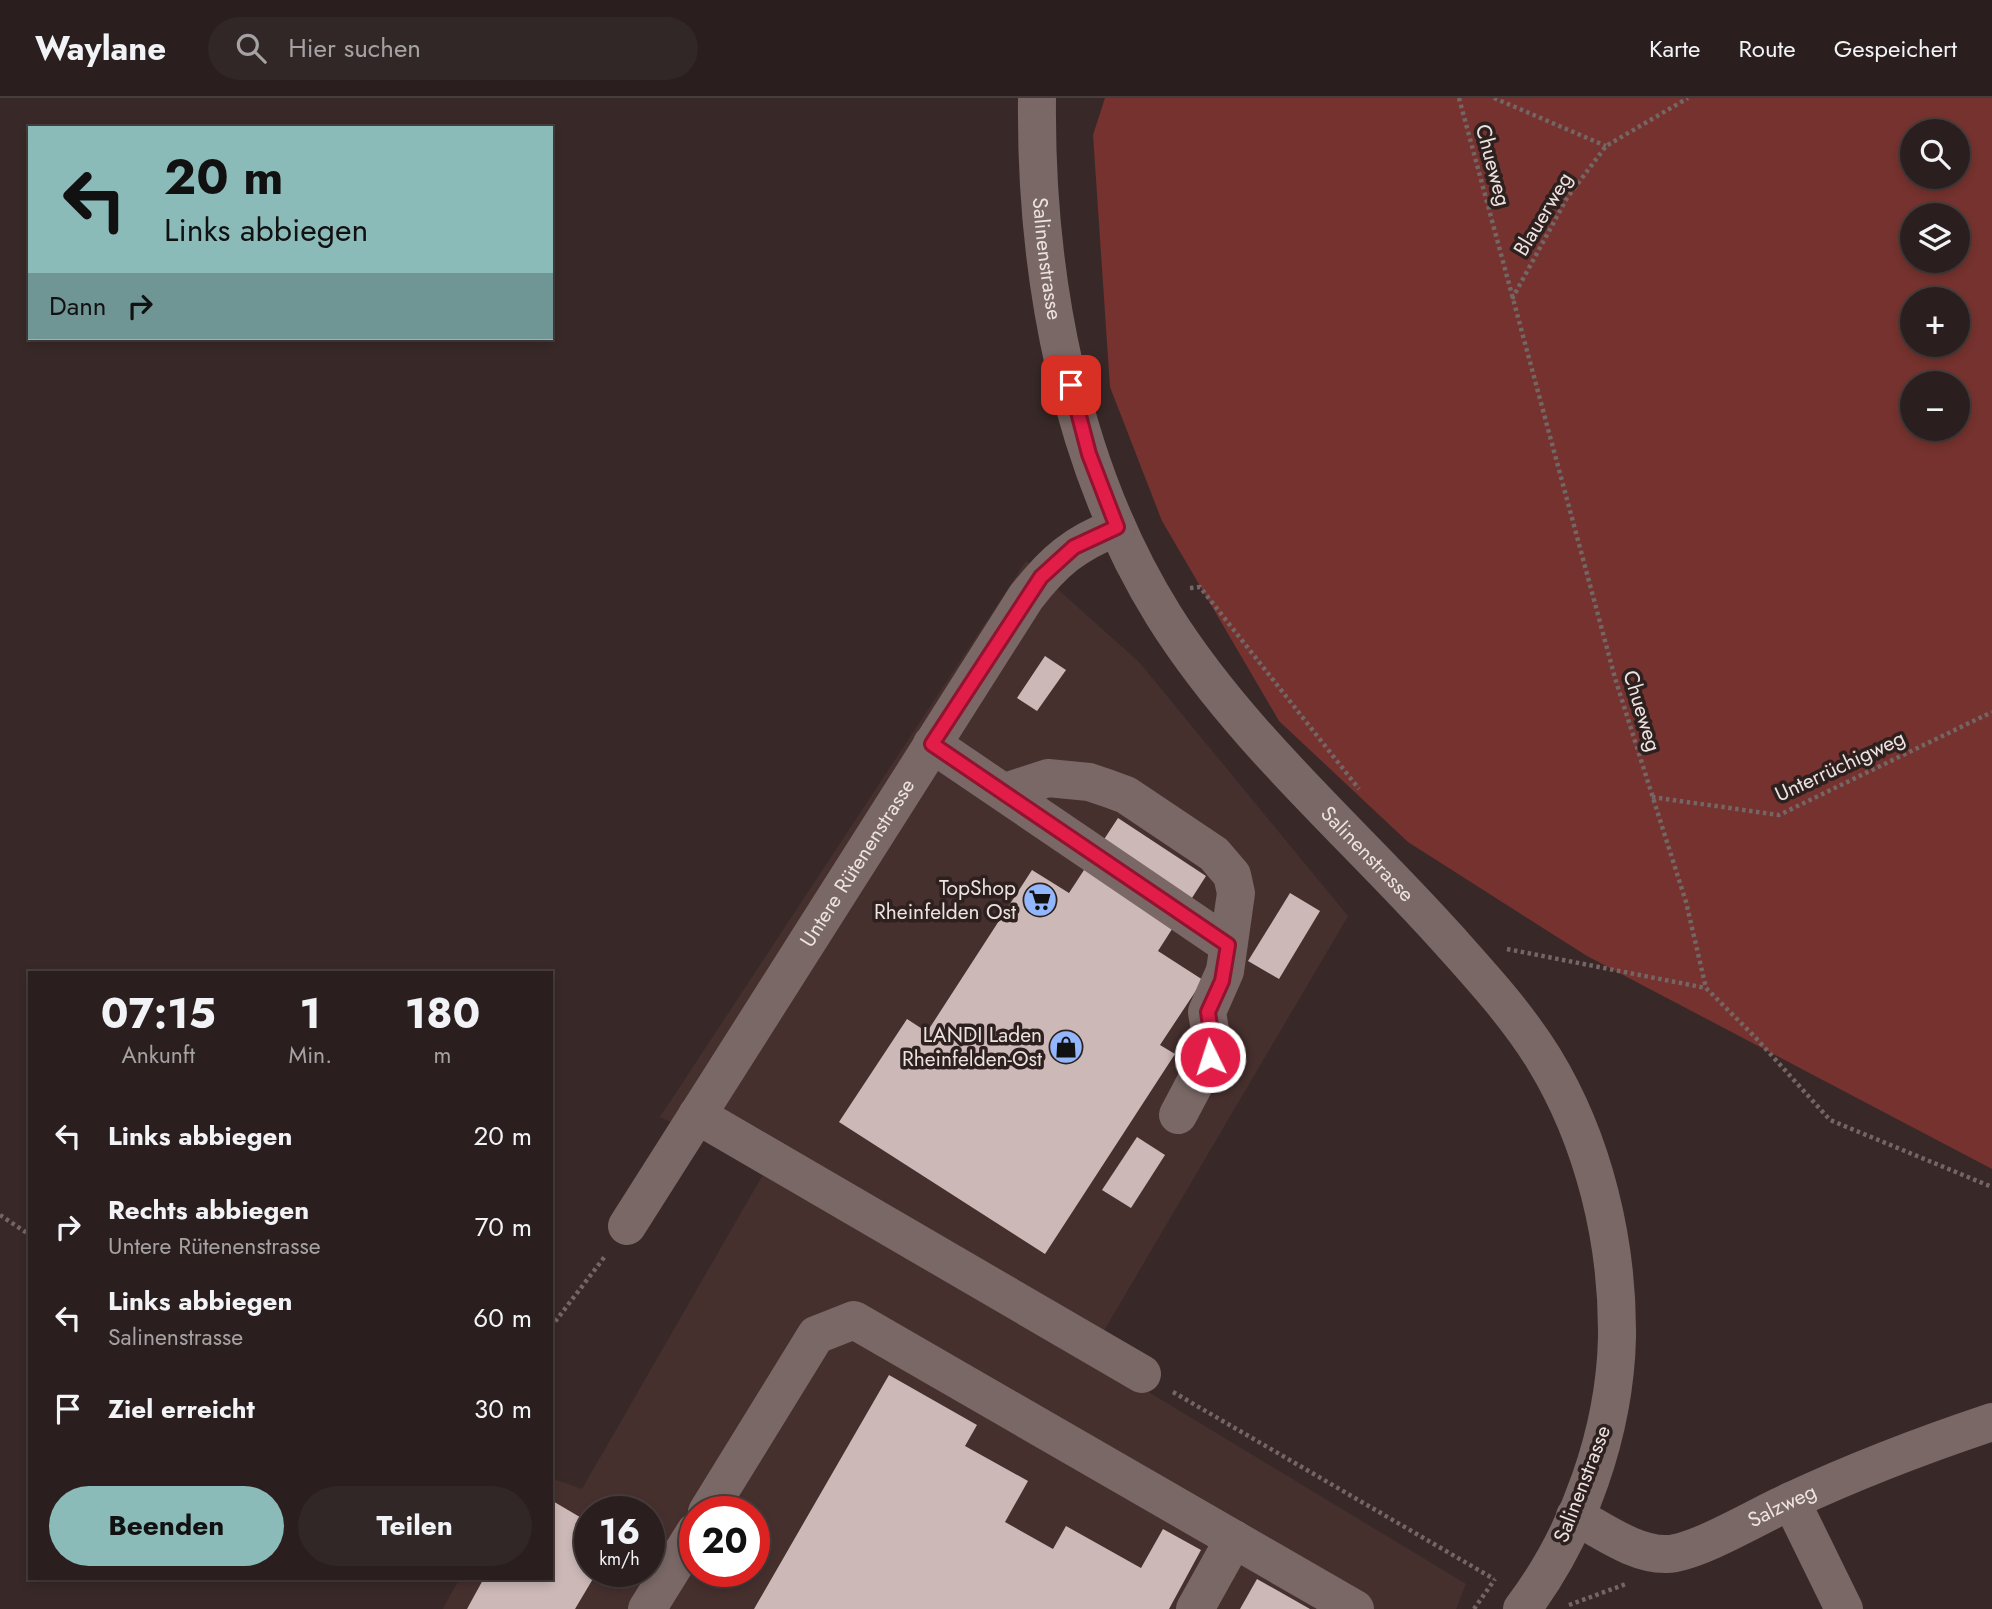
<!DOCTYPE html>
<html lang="de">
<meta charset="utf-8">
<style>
body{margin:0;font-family:Jost,sans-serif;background:#322727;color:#f1f3f6;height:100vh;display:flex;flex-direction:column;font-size:26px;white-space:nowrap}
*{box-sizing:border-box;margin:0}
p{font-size:23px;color:#a5a2a4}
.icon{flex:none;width:38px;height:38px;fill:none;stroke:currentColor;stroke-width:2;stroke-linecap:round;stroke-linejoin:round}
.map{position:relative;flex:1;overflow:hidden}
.drawer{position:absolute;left:28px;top:873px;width:525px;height:609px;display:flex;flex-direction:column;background:#2a1f1e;border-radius:0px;box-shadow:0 4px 10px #0003,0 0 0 2px #463d3c}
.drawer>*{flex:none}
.guide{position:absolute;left:28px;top:28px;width:525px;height:214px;border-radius:0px;box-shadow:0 4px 10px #0003,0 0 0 2px #463d3c;background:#8bbbb9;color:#111;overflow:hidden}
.controls{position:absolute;left:1900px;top:21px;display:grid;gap:14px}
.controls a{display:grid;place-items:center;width:70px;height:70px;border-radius:50%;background:#2a1f1e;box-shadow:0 4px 10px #0003,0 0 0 2px #463d3c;font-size:35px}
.speed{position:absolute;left:574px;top:1398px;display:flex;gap:14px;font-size:35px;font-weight:700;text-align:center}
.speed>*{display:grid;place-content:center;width:91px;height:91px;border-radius:50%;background:#2a1f1e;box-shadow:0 4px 10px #0003,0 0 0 2px #463d3c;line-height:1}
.speed small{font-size:18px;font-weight:400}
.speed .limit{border:10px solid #d22;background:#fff;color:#111}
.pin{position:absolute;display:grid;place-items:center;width:60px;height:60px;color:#fff;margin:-30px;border-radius:14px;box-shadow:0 4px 10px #0006}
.me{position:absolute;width:77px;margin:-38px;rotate:356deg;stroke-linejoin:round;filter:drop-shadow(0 0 5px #0008)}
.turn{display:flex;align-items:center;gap:24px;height:147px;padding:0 21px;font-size:32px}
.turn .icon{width:91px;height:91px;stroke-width:2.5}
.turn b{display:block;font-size:49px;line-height:60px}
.then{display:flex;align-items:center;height:66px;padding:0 21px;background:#0003;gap:14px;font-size:26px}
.eta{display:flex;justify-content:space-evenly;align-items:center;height:119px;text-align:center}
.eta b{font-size:42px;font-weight:700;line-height:49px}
.button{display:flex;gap:14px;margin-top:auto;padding:14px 21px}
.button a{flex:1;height:80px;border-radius:42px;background:#8bbbb9;color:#111;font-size:28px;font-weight:700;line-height:80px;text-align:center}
.button a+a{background:#322727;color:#f1f3f6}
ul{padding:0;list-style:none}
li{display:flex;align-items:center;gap:21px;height:91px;padding:0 21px}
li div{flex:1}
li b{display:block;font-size:26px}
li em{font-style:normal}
header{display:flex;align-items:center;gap:42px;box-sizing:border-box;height:98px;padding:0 35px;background:#2a1f1e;border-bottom:2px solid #463d3c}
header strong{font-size:33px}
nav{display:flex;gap:38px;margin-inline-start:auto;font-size:24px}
.search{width:490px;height:63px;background:#322727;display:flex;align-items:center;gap:18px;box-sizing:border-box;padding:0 24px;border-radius:38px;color:#a5a2a4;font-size:26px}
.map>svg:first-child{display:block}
.built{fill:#46302e;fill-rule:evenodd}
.green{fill:#75322e;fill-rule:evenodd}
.building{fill:#ccb9b7}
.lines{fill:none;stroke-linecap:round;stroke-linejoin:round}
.path{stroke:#736664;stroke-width:4.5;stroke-dasharray:3.5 3.5;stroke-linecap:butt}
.minor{stroke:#796866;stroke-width:38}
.route-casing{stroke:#92132f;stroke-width:18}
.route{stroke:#e11d48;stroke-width:12}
.labels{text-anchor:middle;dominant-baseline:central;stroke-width:7;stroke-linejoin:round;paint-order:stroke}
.street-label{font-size:21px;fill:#ece2e0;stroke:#2d201e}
.poi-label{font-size:21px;fill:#ece2e0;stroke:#2d201e;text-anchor:end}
</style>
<header>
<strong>Waylane</strong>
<div class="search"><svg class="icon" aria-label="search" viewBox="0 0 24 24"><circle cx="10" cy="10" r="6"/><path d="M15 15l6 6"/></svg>Hier suchen</div>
<nav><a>Karte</a><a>Route</a><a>Gespeichert</a></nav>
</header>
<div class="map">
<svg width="1992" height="1511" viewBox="0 0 1992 1511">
<rect width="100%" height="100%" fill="#382928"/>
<path class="built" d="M 1026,463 L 1139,564 L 1348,818 L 1089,1258 L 1466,1486 L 1456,1511 L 443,1511 L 459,1481 L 551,1480 L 551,1380 L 582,1391 L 768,1068 L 660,1019 ZM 590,1414 L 649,1414 L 649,1474 L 590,1474 ZM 695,1414 L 754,1414 L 754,1474 L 695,1474 Z"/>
<path class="green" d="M 1105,0 L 1992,0 L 1992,1071 L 1587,858 L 1408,744 L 1279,623 L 1162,423 L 1110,289 L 1093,37 ZM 1913,33 L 1958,33 L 1958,79 L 1913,79 ZM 1913,117 L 1958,117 L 1958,163 L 1913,163 ZM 1913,201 L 1958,201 L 1958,247 L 1913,247 ZM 1913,285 L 1958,285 L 1958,331 L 1913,331 Z"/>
<g class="building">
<path d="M 1045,558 L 1066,572 L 1037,613 L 1017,600 Z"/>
<path d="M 1118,720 L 1206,778 L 1158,853 L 1203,882 L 1160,947 L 1175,956 L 1045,1156 L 839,1024 L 907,921 L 927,934 L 1032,772 L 1069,795 Z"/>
<path d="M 1290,795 L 1320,813 L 1279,881 L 1248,863 Z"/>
<path d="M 1137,1039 L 1165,1057 L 1131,1110 L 1102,1092 Z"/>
<path d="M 889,1277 L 977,1327 L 965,1348 L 1028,1383 L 1005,1424 L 1053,1451 L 1066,1428 L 1141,1470 L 1163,1431 L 1201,1452 L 1169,1511 L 754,1511 Z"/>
<path d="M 551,1402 L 590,1425 L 590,1474 L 597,1474 L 575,1511 L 467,1511 L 484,1480 L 551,1480 Z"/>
<path d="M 1257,1481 L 1310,1511 L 1240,1511 Z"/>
</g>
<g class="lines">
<g class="path">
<path d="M 1459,0 L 1615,580 L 1686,804 L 1706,890 L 1755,939 L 1830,1022 L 1992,1089"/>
<path d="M 1494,0 L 1606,48"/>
<path d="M 1512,201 L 1567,100 L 1606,48 L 1688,0"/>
<path d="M 1190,490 L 1200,489 L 1359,691"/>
<path d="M 1652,699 L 1779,717 L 1992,614"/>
<path d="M 1507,851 L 1706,890"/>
<path d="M 0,1117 L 30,1137"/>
<path d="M 551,1229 L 606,1157"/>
<path d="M 1173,1294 L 1494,1481"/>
<path d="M 1569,1507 L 1626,1486"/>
<path d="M 1474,1511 L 1495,1481"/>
</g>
<g class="minor">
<path id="s1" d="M 1037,0 C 1035,177 1070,367 1164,518 C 1240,639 1353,735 1447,840 C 1481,878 1517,917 1544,961 C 1594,1043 1618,1144 1617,1239 C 1615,1333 1579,1436 1522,1511"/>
<path d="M 932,646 L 1228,847"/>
<path d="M 1005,694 L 1048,680 L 1089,684 L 1107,690 L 1126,697 L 1214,756 L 1232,777 L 1236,795 L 1225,873 L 1207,914 L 1213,951 L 1178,1017"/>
<path d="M 697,1017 L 1142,1276"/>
<path id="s2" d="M 627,1128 L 1026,499 C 1054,463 1074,446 1117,429"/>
<path d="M 1791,1403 L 1844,1511"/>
<path d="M 707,1414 L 816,1237 L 854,1222 L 1355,1511"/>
<path id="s3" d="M 1575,1418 C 1602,1432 1635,1457 1667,1456 C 1697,1455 1759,1417 1789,1404 C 1855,1373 1923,1347 1992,1324"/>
<path d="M 647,1511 L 695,1434"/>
<path d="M 1195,1511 L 1234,1441"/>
</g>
</g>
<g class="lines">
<g class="route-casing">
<path id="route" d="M 1071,287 L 1089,356 L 1117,429 L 1074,449 L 1041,479 L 932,646 L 1228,847 L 1222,883 L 1208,914 L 1212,942 L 1210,959"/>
</g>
<use href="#route" class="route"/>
</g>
<defs>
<g id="supermarket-disc" transform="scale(1.75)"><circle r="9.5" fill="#92b7fd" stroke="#2d201e"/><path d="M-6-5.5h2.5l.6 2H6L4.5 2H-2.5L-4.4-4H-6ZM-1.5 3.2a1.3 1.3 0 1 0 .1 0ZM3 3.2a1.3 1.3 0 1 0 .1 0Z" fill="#111"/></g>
<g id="shop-disc" transform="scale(1.75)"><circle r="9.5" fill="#92b7fd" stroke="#2d201e"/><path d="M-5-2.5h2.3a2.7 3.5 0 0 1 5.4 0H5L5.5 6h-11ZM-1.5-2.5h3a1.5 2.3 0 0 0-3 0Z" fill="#111"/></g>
</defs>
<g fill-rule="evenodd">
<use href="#supermarket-disc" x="1040" y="802"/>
<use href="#shop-disc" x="1066" y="949"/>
</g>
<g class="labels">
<g class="street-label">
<text transform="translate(1493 67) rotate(75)">Chueweg</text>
<text transform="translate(1543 116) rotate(-59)">Blauerweg</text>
<text stroke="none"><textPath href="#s1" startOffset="161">Salinenstrasse</textPath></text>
<text transform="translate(1642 613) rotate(73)">Chueweg</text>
<text transform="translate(1840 668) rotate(-25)">Unterrüchigweg</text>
<text stroke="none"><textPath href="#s1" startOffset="854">Salinenstrasse</textPath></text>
<text stroke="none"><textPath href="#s2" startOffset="430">Untere Rütenenstrasse</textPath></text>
<text transform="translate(1582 1386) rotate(-69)">Salinenstrasse</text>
<text stroke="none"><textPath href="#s3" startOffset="226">Salzweg</textPath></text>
</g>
<g class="poi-label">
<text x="1016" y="790">TopShop<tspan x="1016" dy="24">Rheinfelden Ost</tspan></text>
<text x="1042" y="937">LANDI Laden<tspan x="1042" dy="24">Rheinfelden-Ost</tspan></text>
</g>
</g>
</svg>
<div class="controls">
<a><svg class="icon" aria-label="search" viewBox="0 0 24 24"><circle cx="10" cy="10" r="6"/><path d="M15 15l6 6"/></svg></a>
<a><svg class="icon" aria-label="layers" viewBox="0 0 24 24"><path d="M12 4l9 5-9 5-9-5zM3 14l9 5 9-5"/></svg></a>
<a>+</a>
<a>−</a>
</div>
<div class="speed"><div>16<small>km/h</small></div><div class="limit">20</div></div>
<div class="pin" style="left:1071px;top:287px;background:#d93025"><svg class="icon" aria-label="arrive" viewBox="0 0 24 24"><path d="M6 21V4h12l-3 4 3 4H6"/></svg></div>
<svg class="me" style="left:1210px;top:959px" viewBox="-20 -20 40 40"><circle r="17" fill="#e11d48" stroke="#fff" stroke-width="3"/><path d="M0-11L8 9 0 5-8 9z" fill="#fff"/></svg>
<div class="guide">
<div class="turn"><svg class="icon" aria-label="left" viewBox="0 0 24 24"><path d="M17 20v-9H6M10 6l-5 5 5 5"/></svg><div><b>20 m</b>Links abbiegen</div></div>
<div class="then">Dann<svg class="icon" aria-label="right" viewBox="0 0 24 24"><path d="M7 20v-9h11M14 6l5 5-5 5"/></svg></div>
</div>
<section class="drawer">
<div class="eta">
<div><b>07:15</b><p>Ankunft</p></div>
<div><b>1</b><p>Min.</p></div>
<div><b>180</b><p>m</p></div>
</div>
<ul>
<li><svg class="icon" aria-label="left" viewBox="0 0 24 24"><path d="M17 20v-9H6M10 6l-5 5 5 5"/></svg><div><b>Links abbiegen</b></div><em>20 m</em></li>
<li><svg class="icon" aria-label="right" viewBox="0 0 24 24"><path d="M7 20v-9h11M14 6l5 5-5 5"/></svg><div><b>Rechts abbiegen</b><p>Untere Rütenenstrasse</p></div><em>70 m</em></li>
<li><svg class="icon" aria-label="left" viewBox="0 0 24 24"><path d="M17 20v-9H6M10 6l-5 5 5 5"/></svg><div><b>Links abbiegen</b><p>Salinenstrasse</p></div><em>60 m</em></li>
<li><svg class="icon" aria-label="arrive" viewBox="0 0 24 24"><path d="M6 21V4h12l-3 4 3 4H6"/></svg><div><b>Ziel erreicht</b></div><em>30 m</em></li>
</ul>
<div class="button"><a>Beenden</a><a>Teilen</a></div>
</section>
</div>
